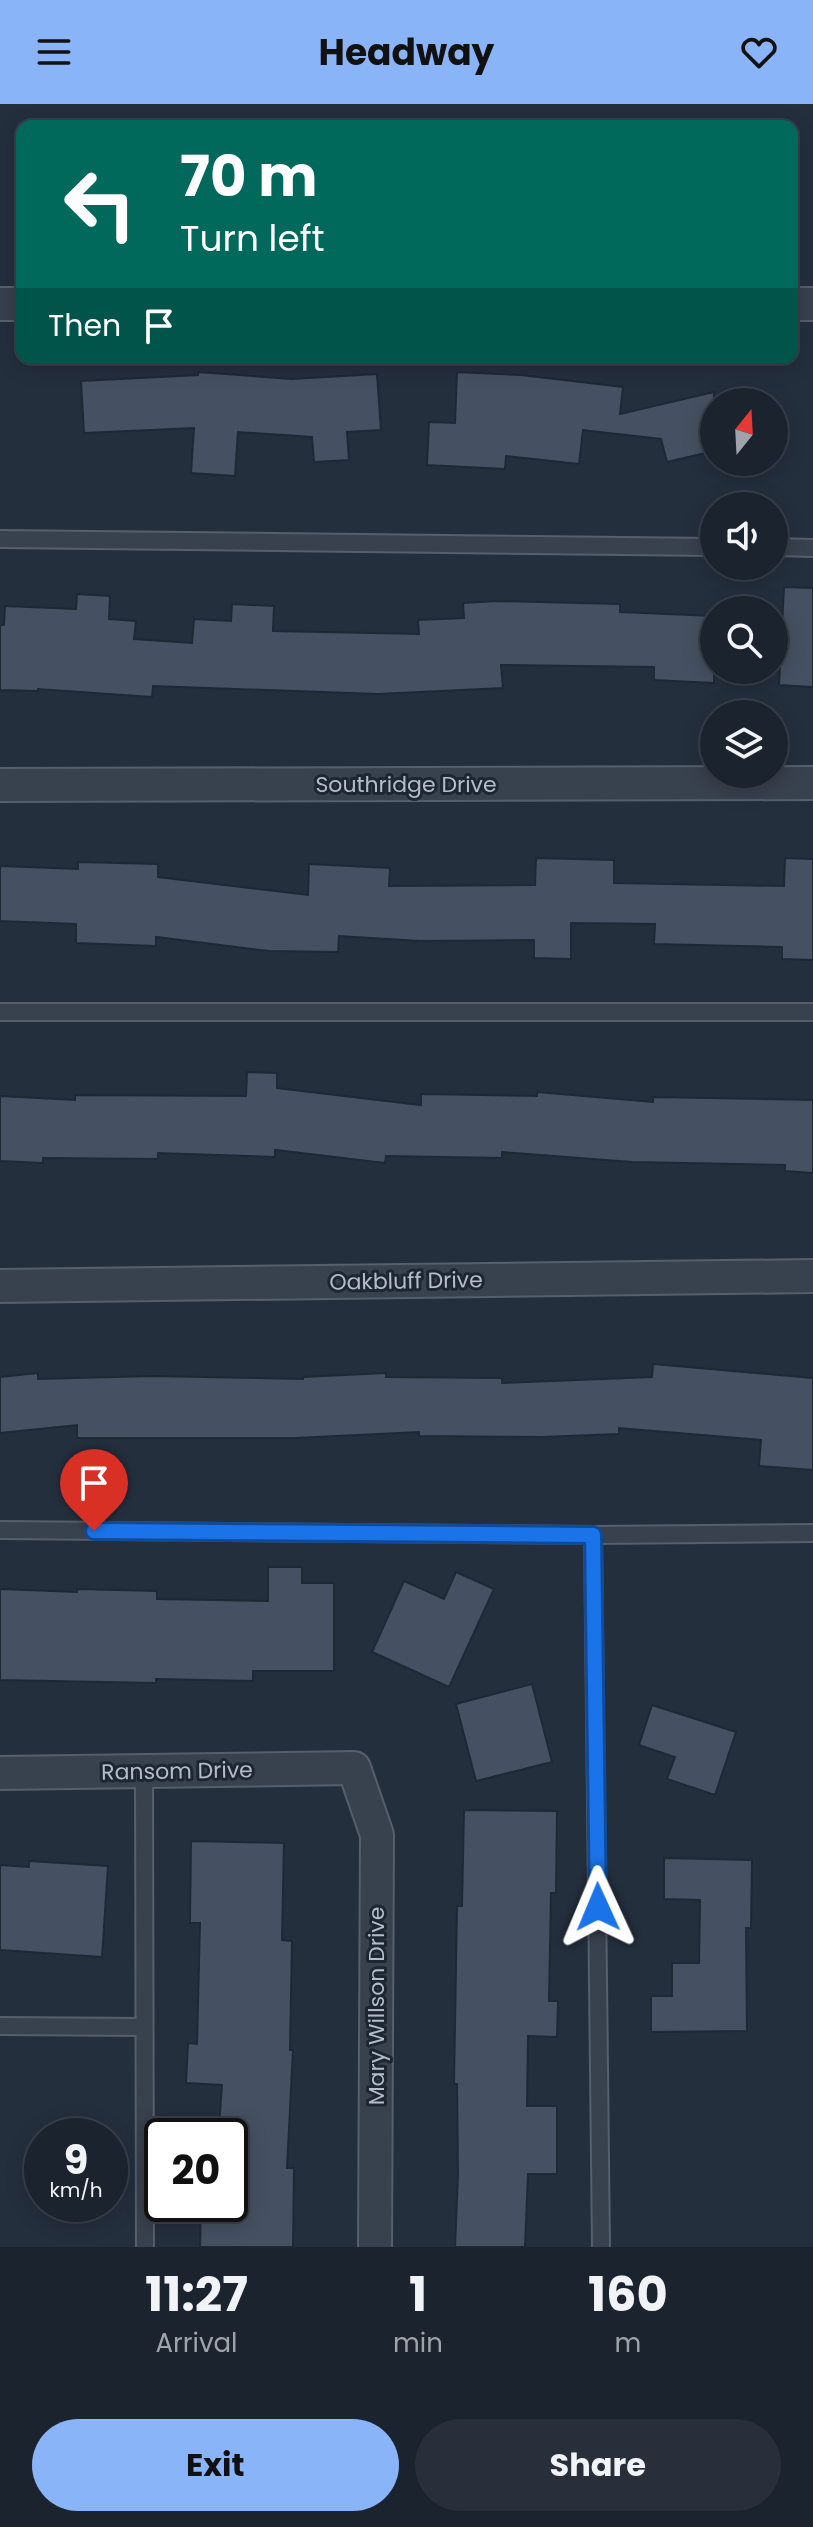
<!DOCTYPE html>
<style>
body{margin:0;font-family:Poppins,sans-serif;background:#282f3a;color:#f1f3f6;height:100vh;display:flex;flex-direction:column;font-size:30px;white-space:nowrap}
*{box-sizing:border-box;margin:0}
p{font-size:26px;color:#a0a4aa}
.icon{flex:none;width:44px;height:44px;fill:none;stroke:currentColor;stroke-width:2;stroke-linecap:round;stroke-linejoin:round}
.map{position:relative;height:2143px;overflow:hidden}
.drawer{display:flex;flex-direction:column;background:#1b232e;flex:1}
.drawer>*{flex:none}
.banner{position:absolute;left:16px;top:16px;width:782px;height:244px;border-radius:16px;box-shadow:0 4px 20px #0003,0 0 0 2px #39404a;background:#00695c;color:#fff;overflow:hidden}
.needle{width:52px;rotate:18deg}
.fabs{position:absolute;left:700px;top:284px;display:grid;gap:16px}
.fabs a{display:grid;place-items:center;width:88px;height:88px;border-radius:50%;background:#1b232e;box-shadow:0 4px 20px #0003,0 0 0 2px #39404a;font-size:40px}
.speed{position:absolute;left:24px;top:2014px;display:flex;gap:16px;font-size:40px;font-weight:700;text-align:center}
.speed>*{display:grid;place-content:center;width:104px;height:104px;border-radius:50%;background:#1b232e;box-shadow:0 4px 20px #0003,0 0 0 2px #39404a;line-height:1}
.speed small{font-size:20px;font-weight:400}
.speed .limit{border:4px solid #111;border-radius:12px;background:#fff;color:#111}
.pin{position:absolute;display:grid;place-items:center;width:68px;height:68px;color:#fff;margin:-82px -34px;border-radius:50% 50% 50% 0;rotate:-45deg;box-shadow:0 0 8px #0007}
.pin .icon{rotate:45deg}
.me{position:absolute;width:88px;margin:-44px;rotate:359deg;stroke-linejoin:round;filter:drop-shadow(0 0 6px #0008)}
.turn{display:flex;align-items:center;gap:28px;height:168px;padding:0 32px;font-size:36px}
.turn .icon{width:104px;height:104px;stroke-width:2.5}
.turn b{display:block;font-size:56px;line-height:68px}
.then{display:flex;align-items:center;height:76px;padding:0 32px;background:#0003;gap:16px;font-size:30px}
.eta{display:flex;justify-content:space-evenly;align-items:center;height:136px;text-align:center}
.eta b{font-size:48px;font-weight:700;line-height:56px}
.action{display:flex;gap:16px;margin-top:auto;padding:16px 32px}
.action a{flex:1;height:92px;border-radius:48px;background:#8ab4f8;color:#111;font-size:32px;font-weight:700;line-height:92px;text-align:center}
.action a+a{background:#282f3a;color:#f1f3f6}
header{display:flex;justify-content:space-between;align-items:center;height:104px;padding:0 32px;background:#8ab4f8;color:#111;font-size:36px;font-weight:700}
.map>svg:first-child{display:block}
.building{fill:#455162;stroke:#1f2835;stroke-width:2}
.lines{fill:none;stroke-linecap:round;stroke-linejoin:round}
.lane-casing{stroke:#565f6c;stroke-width:20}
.street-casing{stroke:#565f6c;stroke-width:36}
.lane{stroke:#38414e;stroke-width:16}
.street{stroke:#38414e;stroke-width:32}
.route-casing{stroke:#114b97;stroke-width:20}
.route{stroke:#1a73e8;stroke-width:14}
.labels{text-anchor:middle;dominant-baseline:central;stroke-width:6;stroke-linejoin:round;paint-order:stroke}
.street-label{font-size:22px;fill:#b4bcc9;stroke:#1d2633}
</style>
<header><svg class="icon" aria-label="menu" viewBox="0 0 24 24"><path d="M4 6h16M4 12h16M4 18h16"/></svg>Headway<svg class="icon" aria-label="heart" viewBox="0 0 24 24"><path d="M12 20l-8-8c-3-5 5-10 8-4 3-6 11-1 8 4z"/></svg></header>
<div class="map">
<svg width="813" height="2143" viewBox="0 0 813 2143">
<rect width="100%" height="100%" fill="#242f3e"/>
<g class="building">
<path d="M 198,268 L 292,275 L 377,270 L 381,326 L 347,328 L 349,356 L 314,358 L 312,333 L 238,328 L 235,372 L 191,369 L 194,324 L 84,329 L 81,277 L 198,271 Z"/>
<path d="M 457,268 L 521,271 L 623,283 L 620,310 L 714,288 L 714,347 L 667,358 L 661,335 L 583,326 L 579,360 L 506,352 L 505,365 L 427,361 L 429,318 L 455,319 Z"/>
<path d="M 784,483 L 813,484 L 813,583 L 779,581 Z"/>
<path d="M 77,490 L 110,492 L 109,515 L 136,517 L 134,535 L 192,539 L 194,515 L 231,517 L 232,500 L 274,502 L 273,527 L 419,530 L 418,516 L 464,514 L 463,499 L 498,497 L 620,500 L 620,508 L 714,512 L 714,579 L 654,576 L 654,563 L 501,561 L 503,584 L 378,590 L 153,582 L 152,593 L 38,585 L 38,587 L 0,586 L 0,521 L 4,521 L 5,502 L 76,505 Z"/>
<path d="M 536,754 L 614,756 L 614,779 L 784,782 L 785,754 L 813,755 L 813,856 L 782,855 L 782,843 L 654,840 L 655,820 L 571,819 L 571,855 L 534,854 L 534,836 L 420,837 L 339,832 L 338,848 L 269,847 L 156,833 L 156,842 L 76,839 L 76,820 L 0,817 L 0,762 L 78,765 L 78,758 L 158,760 L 158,773 L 308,791 L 309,760 L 390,764 L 389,782 L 535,781 Z"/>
<path d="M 247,968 L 277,969 L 277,984 L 421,1001 L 421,990 L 537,992 L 537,988 L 653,998 L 653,993 L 813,996 L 813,1069 L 785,1067 L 785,1061 L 632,1058 L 502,1048 L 502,1054 L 386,1052 L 385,1059 L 275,1046 L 275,1053 L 158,1049 L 158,1055 L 43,1054 L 43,1059 L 0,1057 L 0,992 L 75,996 L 75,991 L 246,992 Z"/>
<path d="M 653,1260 L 813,1274 L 813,1366 L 759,1362 L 761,1336 L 619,1324 L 619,1330 L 542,1333 L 419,1332 L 419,1328 L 295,1334 L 77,1334 L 77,1321 L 0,1329 L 0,1273 L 38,1269 L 38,1275 L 152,1272 L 303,1275 L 303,1273 L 386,1269 L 386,1273 L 502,1274 L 502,1279 L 652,1273 Z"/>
<path d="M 268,1463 L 302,1463 L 302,1479 L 334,1479 L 334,1567 L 253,1567 L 253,1577 L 156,1575 L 156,1579 L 0,1576 L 0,1485 L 77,1488 L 77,1485 L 157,1487 L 157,1495 L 268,1497 Z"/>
<path d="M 456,1468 L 494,1485 L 449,1583 L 372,1548 L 404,1477 L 444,1495 Z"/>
<path d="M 532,1580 L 552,1658 L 476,1677 L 456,1600 Z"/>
<path d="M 652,1601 L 736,1628 L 715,1691 L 667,1675 L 675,1653 L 639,1641 Z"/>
<path d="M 464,1706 L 557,1707 L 556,1789 L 551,1789 L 549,1897 L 558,1897 L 557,1933 L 528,1932 L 527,2002 L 557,2002 L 557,2070 L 528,2070 L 525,2143 L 455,2143 L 458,2070 L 457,1980 L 454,1980 L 457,1802 L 462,1802 Z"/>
<path d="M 191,1737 L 284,1739 L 282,1836 L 292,1837 L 290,1946 L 293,1946 L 287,2064 L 294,2064 L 293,2143 L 200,2143 L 201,2100 L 230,2100 L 230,2024 L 219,2023 L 222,1981 L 186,1979 L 188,1939 L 197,1940 L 200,1819 L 190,1819 Z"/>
<path d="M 664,1754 L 752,1756 L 751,1824 L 746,1824 L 747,1927 L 651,1928 L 651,1892 L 672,1892 L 672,1859 L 699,1859 L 700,1796 L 664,1795 Z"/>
<path d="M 29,1757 L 108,1762 L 102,1853 L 0,1846 L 0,1761 L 29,1763 Z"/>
</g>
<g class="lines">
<g class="lane-casing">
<g id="lane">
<path d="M 0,435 L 714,443"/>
<path d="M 774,443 L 813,444"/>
<path d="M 0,908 L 813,908"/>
<path d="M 0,1426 L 593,1431 L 813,1429"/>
<path d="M 593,1431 L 601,2143"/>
<path d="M 144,1667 L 145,2143"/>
<path d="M 0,1922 L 144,1923"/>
</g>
</g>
<g class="street-casing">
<g id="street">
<path d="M 0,200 L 22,200"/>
<path d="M 792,200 L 813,200"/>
<path d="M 0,681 L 813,679"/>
<path d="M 0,1182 L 813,1172"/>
<path d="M 0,1669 L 354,1664 L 377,1731 L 375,2143"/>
</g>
</g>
<use href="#lane" class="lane"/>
<use href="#street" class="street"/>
</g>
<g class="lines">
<g class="route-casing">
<path id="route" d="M 94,1427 L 593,1431 L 598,1803"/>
</g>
<use href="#route" class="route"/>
</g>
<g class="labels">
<g class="street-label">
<text x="406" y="680">Southridge Drive</text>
<text transform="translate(406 1177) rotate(-1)">Oakbluff Drive</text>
<text transform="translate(177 1667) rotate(-1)">Ransom Drive</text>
<text transform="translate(376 1902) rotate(-90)">Mary Willson Drive</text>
</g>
</g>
</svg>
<div class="fabs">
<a><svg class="needle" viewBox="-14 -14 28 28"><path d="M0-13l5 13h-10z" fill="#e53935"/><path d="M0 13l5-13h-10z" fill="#a0a4aa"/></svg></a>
<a><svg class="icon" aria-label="sound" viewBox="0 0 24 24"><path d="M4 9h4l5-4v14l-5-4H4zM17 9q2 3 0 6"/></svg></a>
<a><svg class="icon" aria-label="search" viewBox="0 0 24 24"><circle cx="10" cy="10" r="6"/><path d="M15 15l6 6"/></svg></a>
<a><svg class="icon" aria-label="layers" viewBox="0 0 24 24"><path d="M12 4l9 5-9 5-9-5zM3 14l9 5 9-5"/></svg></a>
</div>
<div class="speed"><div>9<small>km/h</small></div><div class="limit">20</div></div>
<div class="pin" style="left:94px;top:1427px;background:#d93025"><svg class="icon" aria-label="arrive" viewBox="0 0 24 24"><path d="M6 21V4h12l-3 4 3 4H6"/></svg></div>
<svg class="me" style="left:598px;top:1803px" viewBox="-20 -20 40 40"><path d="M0-17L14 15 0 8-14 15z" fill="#1a73e8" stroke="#fff" stroke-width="4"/></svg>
<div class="banner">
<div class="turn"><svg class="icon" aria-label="left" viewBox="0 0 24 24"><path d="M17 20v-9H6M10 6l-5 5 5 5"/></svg><div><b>70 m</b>Turn left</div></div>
<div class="then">Then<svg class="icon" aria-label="arrive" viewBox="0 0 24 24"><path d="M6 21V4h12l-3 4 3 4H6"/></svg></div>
</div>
</div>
<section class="drawer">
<div class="eta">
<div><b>11:27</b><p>Arrival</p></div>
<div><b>1</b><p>min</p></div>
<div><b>160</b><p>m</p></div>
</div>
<div class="action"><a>Exit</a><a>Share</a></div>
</section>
